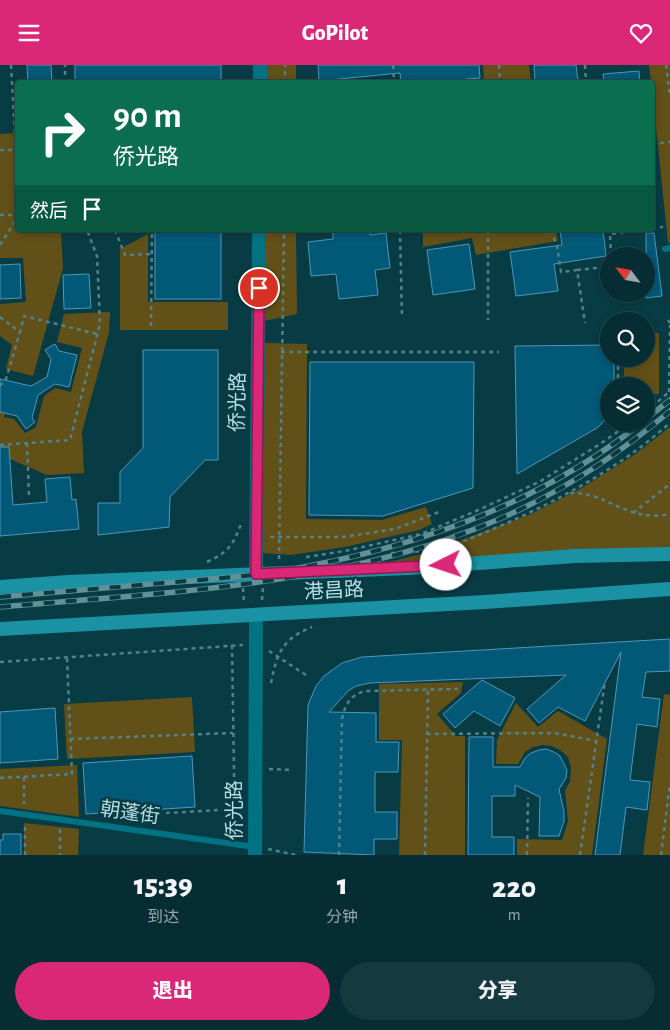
<!DOCTYPE html>
<html lang="zh">
<meta charset="utf-8">
<style>
body{margin:0;font-family:"Alegreya Sans","Noto Sans SC",sans-serif;background:#14393f;color:#f1f3f6;height:100vh;display:flex;flex-direction:column;font-size:19px;white-space:nowrap}
*{box-sizing:border-box;margin:0}
p{font-size:16px;color:#98a8ac}
.icon{flex:none;width:28px;height:28px;fill:none;stroke:currentColor;stroke-width:2;stroke-linecap:round;stroke-linejoin:round}
.map{position:relative;height:790px;overflow:hidden}
.panel{display:flex;flex-direction:column;background:#062d33;flex:1}
.panel>*{flex:none}
.banner{position:absolute;left:15px;top:15px;width:640px;height:152px;border-radius:5px;box-shadow:0 2px 8px #0003,0 0 0 1px #27494e;background:#0b6e4f;color:#fff;overflow:hidden}
.needle{width:32px;rotate:301deg}
.tools{position:absolute;left:600px;top:182px;display:grid;gap:10px}
.tools a{display:grid;place-items:center;width:55px;height:55px;border-radius:50%;background:#062d33;box-shadow:0 2px 8px #0003,0 0 0 1px #27494e;font-size:25px}
.pin{position:absolute;display:grid;place-items:center;width:42px;height:42px;color:#fff;margin:-21px;border:2px solid #fff;border-radius:50%;box-shadow:0 1px 5px #0007}
.me{position:absolute;width:55px;margin:-28px;rotate:266deg;stroke-linejoin:round;filter:drop-shadow(0 0 4px #0008)}
.turn{display:flex;align-items:center;gap:18px;height:105px;padding:0 15px;font-size:22px}
.turn .icon{width:65px;height:65px;stroke-width:2.5}
.turn b{display:block;font-size:35px;line-height:42px}
.then{display:flex;align-items:center;height:48px;padding:0 15px;background:#0003;gap:10px;font-size:19px}
.eta{display:flex;justify-content:space-evenly;align-items:center;height:85px;text-align:center}
.eta b{font-size:30px;font-weight:800;line-height:35px}
.button{display:flex;gap:10px;margin-top:auto;padding:10px 15px}
.button a{flex:1;height:58px;border-radius:30px;background:#db2777;color:#fff;font-size:20px;font-weight:800;line-height:58px;text-align:center}
.button a+a{background:#14393f;color:#f1f3f6}
header{display:flex;justify-content:space-between;align-items:center;height:65px;padding:0 15px;background:#db2777;color:#fff;font-size:22px;font-weight:800}
.map>svg:first-child{display:block}
.green{fill:#615018}
.building{fill:#015877;stroke:#5097b9}
.lines{fill:none;stroke-linecap:round;stroke-linejoin:round}
.path{stroke:#528189;stroke-width:2.5;stroke-dasharray:4 4;stroke-linecap:butt}
.service{stroke:#017282;stroke-width:6}
.tertiary{stroke:#017282;stroke-width:14}
.primary{stroke:#1a92a4;stroke-width:14}
.rail-casing{stroke:#629098;stroke-width:5.5}
.rail{stroke:#083c44;stroke-width:4;stroke-dasharray:11;stroke-linecap:butt}
.route-casing{stroke:#8e194d;stroke-width:12}
.route{stroke:#db2777;stroke-width:9}
.labels{text-anchor:middle;dominant-baseline:central;stroke-width:5;stroke-linejoin:round;paint-order:stroke}
.street-label{font-size:20px;fill:#b4dde5;stroke:#083c44}
</style>
<header><svg class="icon" aria-label="menu" viewBox="0 0 24 24"><path d="M4 6h16M4 12h16M4 18h16"/></svg>GoPilot<svg class="icon" aria-label="heart" viewBox="0 0 24 24"><path d="M12 20l-8-8c-3-5 5-10 8-4 3-6 11-1 8 4z"/></svg></header>
<div class="map">
<svg width="670" height="790" viewBox="0 0 670 790">
<rect width="100%" height="100%" fill="#083c44"/>
<g class="green">
<rect x="264" y="0" width="32" height="17"/>
<path d="M 483,0 L 529,0 L 531,17 L 472,17 L 484,16 Z"/>
<path d="M 649,0 L 670,0 L 670,177 L 668,178 L 653,34 L 652,18 L 651,17 Z"/>
<path d="M 17,68 L 18,165 L 61,165 L 63,203 L 33,311 L 6,304 L 12,280 L 0,271 L 0,239 L 26,237 L 23,193 L 0,193 L 0,69 Z"/>
<path d="M 264,165 L 296,165 L 297,249 L 264,256 Z"/>
<path d="M 423,165 L 556,165 L 558,176 L 476,190 L 472,173 L 423,182 Z"/>
<path d="M 148,169 L 148,237 L 228,237 L 228,265 L 120,265 L 120,184 Z"/>
<path d="M 110,247 L 109,267 L 82,367 L 84,408 L 47,410 L 10,394 L 0,395 L 0,318 L 12,321 L 4,352 L 14,354 L 25,368 L 36,362 L 44,331 L 55,323 L 71,327 L 82,283 L 57,277 L 64,249 Z"/>
<path d="M 646,268 L 659,268 L 659,329 L 646,329 L 646,321 L 624,321 L 624,294 L 646,294 Z"/>
<path d="M 265,278 L 307,279 L 306,454 L 382,455 L 426,442 L 432,459 L 419,465 L 345,482 L 291,490 L 261,488 Z"/>
<path d="M 670,362 L 670,488 L 362,504 L 429,487 L 531,449 L 580,424 L 634,390 Z"/>
<path d="M 463,617 L 461,628 L 437,649 L 456,671 L 465,671 L 465,790 L 399,790 L 402,675 L 379,675 L 379,619 Z"/>
<path d="M 664,629 L 670,630 L 670,790 L 643,790 Z"/>
<path d="M 192,632 L 195,687 L 67,694 L 64,639 Z"/>
<path d="M 516,638 L 538,662 L 558,646 L 607,674 L 592,790 L 517,790 L 517,774 L 562,775 L 568,756 L 565,726 L 570,716 L 571,702 L 568,692 L 560,685 L 552,681 L 542,680 L 533,682 L 525,687 L 518,699 L 496,699 L 497,675 Z"/>
<path d="M 77,700 L 79,752 L 0,741 L 0,704 Z"/>
<path d="M 24,758 L 79,764 L 78,790 L 24,790 Z"/>
</g>
<g class="building">
<path d="M 27,0 L 51,0 L 52,18 L 28,18 Z"/>
<rect x="75" y="0" width="146" height="18"/>
<path d="M 318,0 L 479,0 L 480,13 L 465,14 L 465,18 L 401,18 L 400,8 L 319,16 Z"/>
<path d="M 534,0 L 576,0 L 578,17 L 535,18 Z"/>
<path d="M 639,6 L 640,18 L 604,18 L 603,9 Z"/>
<rect x="155" y="165" width="66" height="69"/>
<path d="M 333,165 L 370,165 L 370,170 L 386,168 L 390,203 L 375,205 L 378,230 L 339,234 L 336,209 L 311,211 L 308,177 L 333,174 Z"/>
<path d="M 560,165 L 603,165 L 606,191 L 554,199 L 558,226 L 516,231 L 510,187 L 562,180 Z"/>
<path d="M 646,168 L 654,168 L 662,231 L 646,233 Z"/>
<path d="M 469,179 L 475,224 L 433,230 L 427,185 Z"/>
<path d="M 20,199 L 21,233 L 0,234 L 0,200 Z"/>
<path d="M 89,209 L 91,243 L 64,244 L 63,210 Z"/>
<path d="M 55,279 L 59,286 L 77,290 L 69,322 L 55,319 L 38,330 L 32,353 L 35,357 L 26,364 L 17,351 L 0,347 L 0,314 L 31,321 L 47,312 L 51,294 L 45,285 Z"/>
<path d="M 609,280 L 609,294 L 614,294 L 614,321 L 609,321 L 609,351 L 597,363 L 517,409 L 515,281 Z"/>
<path d="M 143,285 L 218,285 L 218,395 L 205,395 L 170,432 L 169,462 L 98,470 L 98,438 L 120,438 L 120,407 L 143,383 Z"/>
<path d="M 310,297 L 474,297 L 473,423 L 383,451 L 309,450 Z"/>
<path d="M 0,382 L 9,382 L 13,440 L 47,437 L 45,414 L 70,412 L 72,435 L 76,434 L 79,464 L 0,471 Z"/>
<path d="M 670,574 L 670,606 L 646,607 L 642,632 L 660,634 L 657,662 L 637,659 L 630,715 L 650,717 L 647,745 L 626,742 L 620,790 L 595,790 L 621,587 L 585,656 L 558,642 L 539,658 L 527,644 L 566,610 L 370,618 L 356,621 L 348,626 L 329,647 L 376,648 L 376,677 L 399,677 L 398,707 L 375,707 L 375,747 L 397,747 L 397,774 L 374,774 L 374,790 L 304,787 L 308,640 L 316,621 L 324,611 L 342,598 L 362,592 Z"/>
<path d="M 482,615 L 515,633 L 500,661 L 474,646 L 455,663 L 443,649 Z"/>
<path d="M 55,643 L 58,694 L 0,698 L 0,647 Z"/>
<path d="M 469,672 L 493,672 L 493,702 L 520,702 L 525,693 L 531,688 L 539,685 L 546,684 L 554,687 L 560,691 L 567,705 L 566,713 L 559,724 L 564,747 L 564,756 L 559,771 L 539,771 L 540,732 L 515,720 L 515,731 L 492,731 L 492,772 L 514,772 L 514,790 L 468,790 Z"/>
<path d="M 192,691 L 195,742 L 86,749 L 83,698 Z"/>
<path d="M 3,769 L 21,769 L 21,790 L 0,790 L 0,775 L 3,775 Z"/>
</g>
<g class="lines">
<g class="path">
<path d="M 11,0 L 18,124"/>
<path d="M 393,0 L 394,16"/>
<path d="M 499,0 L 500,18"/>
<path d="M 585,0 L 586,18"/>
<path d="M 666,0 L 670,32"/>
<path d="M 65,18 L 65,0"/>
<path d="M 285,18 L 285,0"/>
<path d="M 383,18 L 394,16"/>
<path d="M 652,79 L 670,77"/>
<path d="M 0,85 L 18,85"/>
<path d="M 0,150 L 18,150"/>
<path d="M 652,163 L 663,162"/>
<path d="M 115,165 L 125,190 L 152,189"/>
<path d="M 400,165 L 402,253"/>
<path d="M 488,165 L 488,255"/>
<path d="M 551,165 L 557,181 L 561,207 L 577,205 L 585,258"/>
<path d="M 0,180 L 18,152"/>
<path d="M 611,191 L 610,169 L 639,165"/>
<path d="M 577,205 L 606,202 L 609,197"/>
<path d="M 0,252 L 20,267 L 24,251 L 97,269"/>
<path d="M 668,255 L 670,258"/>
<path d="M 151,261 L 152,165"/>
<path d="M 281,287 L 499,287"/>
<path d="M 0,321 L 6,314 L 20,267"/>
<path d="M 618,321 L 618,294"/>
<path d="M 669,327 L 670,260"/>
<path d="M 646,347 L 670,326"/>
<path d="M 617,367 L 617,359"/>
<path d="M 27,378 L 29,431"/>
<path d="M 0,380 L 70,375 L 100,259 L 97,191 L 87,165"/>
<path d="M 570,428 C 608,427 627,458 670,449"/>
<path d="M 633,448 L 670,419"/>
<path d="M 270,472 L 343,472 L 395,464 L 439,447"/>
<path d="M 441,485 C 509,459 578,428 638,384 C 649,376 659,367 670,358"/>
<path d="M 391,488 L 430,486"/>
<path d="M 306,492 L 345,486 L 421,469 L 476,446 L 539,417 L 600,379 L 629,359"/>
<path d="M 279,494 L 284,165"/>
<path d="M 207,497 C 229,487 234,479 242,456"/>
<path d="M 243,523 L 244,538"/>
<path d="M 262,535 L 263,523"/>
<path d="M 232,580 L 235,769"/>
<path d="M 269,586 L 309,612"/>
<path d="M 0,597 L 243,580"/>
<path d="M 271,618 C 277,588 282,574 312,562"/>
<path d="M 427,669 L 555,668 L 596,676"/>
<path d="M 70,674 L 233,668"/>
<path d="M 269,704 L 293,705"/>
<path d="M 24,712 L 24,739"/>
<path d="M 0,713 L 72,709 L 67,593"/>
<path d="M 118,751 L 234,744"/>
<path d="M 60,764 L 60,790"/>
<path d="M 268,784 L 296,790"/>
<path d="M 25,790 L 25,759"/>
<path d="M 339,790 L 342,654 C 345,639 351,629 366,626 L 458,624"/>
<path d="M 425,790 L 428,625"/>
<path d="M 527,790 L 528,733"/>
<path d="M 580,790 L 605,616"/>
<path d="M 661,790 L 670,718"/>
</g>
<g class="service">
<path d="M 665,184 L 670,183"/>
<path d="M 0,746 L 255,782"/>
</g>
<g class="tertiary">
<path d="M 260,18 L 260,0"/>
<path d="M 256,509 L 259,165"/>
<path d="M 255,790 L 256,550"/>
</g>
<g class="primary">
<path d="M 0,522 L 68,517 L 409,503 L 575,491 L 670,489"/>
<path d="M 0,564 L 485,537 L 670,524"/>
</g>
<g class="rail-casing">
<g id="rail">
<path d="M 646,354 L 670,335"/>
<path d="M 0,532 C 54,527 108,523 162,518 C 211,514 261,511 309,501 C 428,478 544,435 640,359"/>
<path d="M 0,542 C 167,527 341,522 497,455 C 560,428 618,390 670,346"/>
</g>
</g>
<use href="#rail" class="rail"/>
</g>
<g class="lines">
<g class="route-casing">
<path id="route" d="M 259,223 L 256,509 L 446,500"/>
</g>
<use href="#route" class="route"/>
</g>
<g class="labels">
<g class="street-label">
<text transform="translate(238 337) rotate(-89)">侨光路</text>
<text transform="translate(334 526) rotate(-3)">港昌路</text>
<text transform="translate(235 745) rotate(-90)">侨光路</text>
<text transform="translate(130 748) rotate(8)">朝蓬街</text>
</g>
</g>
</svg>
<div class="tools">
<a><svg class="needle" viewBox="-14 -14 28 28"><path d="M0-13l5 13h-10z" fill="#e53935"/><path d="M0 13l5-13h-10z" fill="#98a8ac"/></svg></a>
<a><svg class="icon" aria-label="search" viewBox="0 0 24 24"><circle cx="10" cy="10" r="6"/><path d="M15 15l6 6"/></svg></a>
<a><svg class="icon" aria-label="layers" viewBox="0 0 24 24"><path d="M12 4l9 5-9 5-9-5zM3 14l9 5 9-5"/></svg></a>
</div>
<div class="pin" style="left:259px;top:223px;background:#d93025"><svg class="icon" aria-label="arrive" viewBox="0 0 24 24"><path d="M6 21V4h12l-3 4 3 4H6"/></svg></div>
<svg class="me" style="left:446px;top:500px" viewBox="-20 -20 40 40"><circle r="19" fill="#fff"/><path d="M0-13L10 11 0 6-10 11z" fill="#db2777"/></svg>
<div class="banner">
<div class="turn"><svg class="icon" aria-label="right" viewBox="0 0 24 24"><path d="M7 20v-9h11M14 6l5 5-5 5"/></svg><div><b>90 m</b>侨光路</div></div>
<div class="then">然后<svg class="icon" aria-label="arrive" viewBox="0 0 24 24"><path d="M6 21V4h12l-3 4 3 4H6"/></svg></div>
</div>
</div>
<section class="panel">
<div class="eta">
<div><b>15:39</b><p>到达</p></div>
<div><b>1</b><p>分钟</p></div>
<div><b>220</b><p>m</p></div>
</div>
<div class="button"><a>退出</a><a>分享</a></div>
</section>
